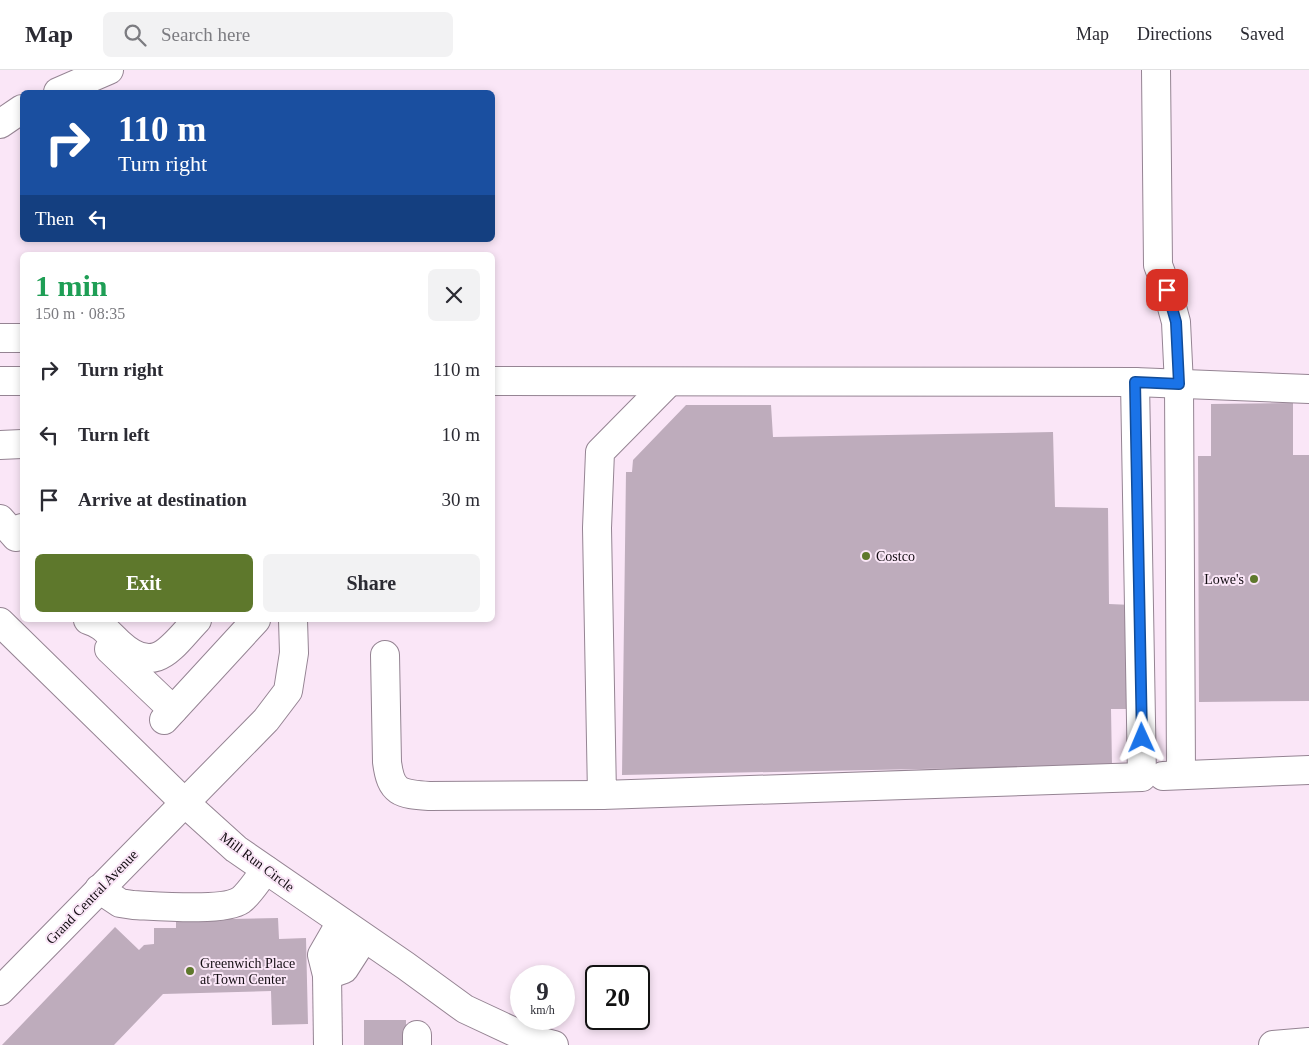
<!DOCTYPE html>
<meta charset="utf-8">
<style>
body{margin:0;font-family:Georgia,serif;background:#f2f2f3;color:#2b2b33;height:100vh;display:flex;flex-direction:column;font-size:19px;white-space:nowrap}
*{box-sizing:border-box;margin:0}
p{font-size:16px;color:#7c7c81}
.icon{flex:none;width:28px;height:28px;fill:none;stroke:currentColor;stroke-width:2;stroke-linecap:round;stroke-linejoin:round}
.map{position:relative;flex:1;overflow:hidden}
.sheet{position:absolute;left:20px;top:182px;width:475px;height:370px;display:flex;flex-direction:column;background:#fff;border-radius:8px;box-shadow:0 2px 8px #0003}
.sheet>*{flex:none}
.banner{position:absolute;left:20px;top:20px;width:475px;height:152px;border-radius:8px;box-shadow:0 2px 8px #0003;background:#1a4fa0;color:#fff;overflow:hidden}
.speed{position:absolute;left:510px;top:895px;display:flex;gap:10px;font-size:25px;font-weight:700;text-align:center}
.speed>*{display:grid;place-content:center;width:65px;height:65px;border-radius:50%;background:#fff;box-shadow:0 2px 8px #0003;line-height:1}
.speed small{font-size:12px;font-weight:400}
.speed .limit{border:2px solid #111;border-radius:8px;background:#fff;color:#111}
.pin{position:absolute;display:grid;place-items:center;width:42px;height:42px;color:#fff;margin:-21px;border-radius:10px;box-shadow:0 2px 8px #0006}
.me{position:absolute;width:55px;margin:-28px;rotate:359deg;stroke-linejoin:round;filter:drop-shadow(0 0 4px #0008)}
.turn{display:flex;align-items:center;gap:18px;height:105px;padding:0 15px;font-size:22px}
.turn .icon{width:65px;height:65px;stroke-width:2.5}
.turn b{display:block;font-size:35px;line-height:42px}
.then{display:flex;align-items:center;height:48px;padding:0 15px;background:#0003;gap:10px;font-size:19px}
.round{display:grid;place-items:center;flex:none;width:52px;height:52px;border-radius:8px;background:#f2f2f3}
.headline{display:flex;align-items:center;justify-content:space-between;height:85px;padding:0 15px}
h1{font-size:30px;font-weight:800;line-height:38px;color:#1e9e55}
.action{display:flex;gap:10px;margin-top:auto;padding:10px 15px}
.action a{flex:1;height:58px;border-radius:8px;background:#5e782c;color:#fff;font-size:20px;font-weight:800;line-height:58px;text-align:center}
.action a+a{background:#f2f2f3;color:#2b2b33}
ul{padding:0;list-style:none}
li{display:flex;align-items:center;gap:15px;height:65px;padding:0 15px}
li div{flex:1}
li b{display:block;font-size:19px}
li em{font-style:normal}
header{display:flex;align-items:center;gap:30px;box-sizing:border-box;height:70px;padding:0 25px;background:#fff;border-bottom:1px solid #e1e1e2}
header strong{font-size:24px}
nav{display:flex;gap:28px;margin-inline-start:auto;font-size:18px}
.search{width:350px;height:45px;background:#f2f2f3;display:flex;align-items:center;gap:12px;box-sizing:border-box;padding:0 18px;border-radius:8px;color:#7c7c81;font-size:19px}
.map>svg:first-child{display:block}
.building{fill:#beacbc}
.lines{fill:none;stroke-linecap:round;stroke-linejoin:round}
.minor-casing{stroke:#958493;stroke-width:30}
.minor{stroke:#fff;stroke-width:28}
.route-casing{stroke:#114b97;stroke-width:12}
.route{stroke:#1a73e8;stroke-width:9}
.poi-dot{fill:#5e782c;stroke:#fae6f7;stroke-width:2}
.labels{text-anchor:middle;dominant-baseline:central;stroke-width:4;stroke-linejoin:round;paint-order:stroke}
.poi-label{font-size:14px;fill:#130d12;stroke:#fae6f7;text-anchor:start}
.street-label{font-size:14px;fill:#130d12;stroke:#fae6f7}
</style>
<header>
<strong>Map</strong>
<div class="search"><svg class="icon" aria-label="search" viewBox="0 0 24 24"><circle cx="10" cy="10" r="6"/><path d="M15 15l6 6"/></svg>Search here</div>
<nav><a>Map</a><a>Directions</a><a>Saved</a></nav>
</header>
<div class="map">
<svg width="1309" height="975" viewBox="0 0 1309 975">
<rect width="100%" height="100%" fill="#fae6f7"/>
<g class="building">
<path d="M 1293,333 L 1293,385 L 1309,385 L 1309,631 L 1199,632 L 1198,386 L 1211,386 L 1211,334 Z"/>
<path d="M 686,335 L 771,335 L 773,367 L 1053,362 L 1055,437 L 1108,438 L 1109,534 L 1132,535 L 1134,639 L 1111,639 L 1112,695 L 622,705 L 626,402 L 632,402 L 633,390 Z"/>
<path d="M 278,848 L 279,869 L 306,868 L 308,954 L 272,955 L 271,921 L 163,924 L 114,975 L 2,975 L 115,857 L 139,880 L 144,875 L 154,874 L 154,858 L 176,858 L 176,850 Z"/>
<rect x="364" y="950" width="42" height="25"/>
</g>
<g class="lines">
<g class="minor-casing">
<g id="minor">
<path d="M 1156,0 L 1158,195 L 1167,219 L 1176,252 L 1179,315 L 1181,704"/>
<path d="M 58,22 L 109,0"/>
<path d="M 0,54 L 22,39"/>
<path d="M 0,268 L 22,268"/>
<path d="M 0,311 L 22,311"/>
<path d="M 492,311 L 1135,312 L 1309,319"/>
<path d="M 669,312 L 600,382 L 597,458 L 602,725 L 1142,707 L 1135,312"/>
<path d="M 0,375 L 22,374"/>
<path d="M 0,449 L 16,467 L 22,458"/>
<path d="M 88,550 C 102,554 108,563 119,573 C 156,607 171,577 197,550"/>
<path d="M 0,552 L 184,732 L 236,779 L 406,896 L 465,939 L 527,968 L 554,975"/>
<path d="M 109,579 L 173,640"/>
<path d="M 385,585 L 387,692 C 391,723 400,724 429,726 L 602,725"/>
<path d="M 164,650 L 256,550"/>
<path d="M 1163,706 L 1309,700"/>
<path d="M 99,819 L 120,833 L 133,835 C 156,836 224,842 241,830 C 250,823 258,809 266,800"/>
<path d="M 341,852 L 322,885 L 327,905 L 344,899 L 364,868"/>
<path d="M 327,905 L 328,975"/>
<path d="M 0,921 L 266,650 L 288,621 L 294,583 L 293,550"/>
<path d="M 417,965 L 417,975"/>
<path d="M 1273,975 L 1309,972"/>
</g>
</g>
<use href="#minor" class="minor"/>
</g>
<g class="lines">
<g class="route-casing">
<path id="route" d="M 1142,668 L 1135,312 L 1179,314 L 1176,252 L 1167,220"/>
</g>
<use href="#route" class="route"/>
</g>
<g class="poi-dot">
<circle cx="866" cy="486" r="5"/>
<circle cx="1254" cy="509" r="5"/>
<circle cx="190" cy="901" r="5"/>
</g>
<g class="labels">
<g class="poi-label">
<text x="876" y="486">Costco</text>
<text x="1244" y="509" text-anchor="end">Lowe's</text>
<text x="200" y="893">Greenwich Place<tspan x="200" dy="16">at Town Center</tspan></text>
</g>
<g class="street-label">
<text transform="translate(257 792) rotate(37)">Mill Run Circle</text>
<text transform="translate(92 827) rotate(-46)">Grand Central Avenue</text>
</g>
</g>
</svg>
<div class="speed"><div>9<small>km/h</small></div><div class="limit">20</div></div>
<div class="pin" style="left:1167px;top:220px;background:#d93025"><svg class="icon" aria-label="arrive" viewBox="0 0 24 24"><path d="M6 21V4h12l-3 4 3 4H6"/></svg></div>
<svg class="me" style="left:1142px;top:668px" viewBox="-20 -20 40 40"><path d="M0-17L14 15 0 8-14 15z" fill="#1a73e8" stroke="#fff" stroke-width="4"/></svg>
<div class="banner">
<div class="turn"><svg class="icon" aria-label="right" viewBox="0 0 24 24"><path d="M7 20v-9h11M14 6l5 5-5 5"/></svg><div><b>110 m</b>Turn right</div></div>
<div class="then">Then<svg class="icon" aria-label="left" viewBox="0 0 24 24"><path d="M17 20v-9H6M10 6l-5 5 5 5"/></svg></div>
</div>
<section class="sheet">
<div class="headline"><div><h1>1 min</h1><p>150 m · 08:35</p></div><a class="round"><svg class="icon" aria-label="close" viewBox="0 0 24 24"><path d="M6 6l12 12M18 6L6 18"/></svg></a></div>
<ul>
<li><svg class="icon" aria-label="right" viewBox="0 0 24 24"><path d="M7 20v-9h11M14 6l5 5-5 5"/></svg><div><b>Turn right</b></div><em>110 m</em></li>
<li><svg class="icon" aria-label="left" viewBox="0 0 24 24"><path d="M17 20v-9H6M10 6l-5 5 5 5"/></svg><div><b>Turn left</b></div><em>10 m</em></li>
<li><svg class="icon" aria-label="arrive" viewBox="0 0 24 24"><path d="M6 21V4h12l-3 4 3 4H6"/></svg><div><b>Arrive at destination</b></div><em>30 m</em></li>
</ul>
<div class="action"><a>Exit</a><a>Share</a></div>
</section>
</div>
